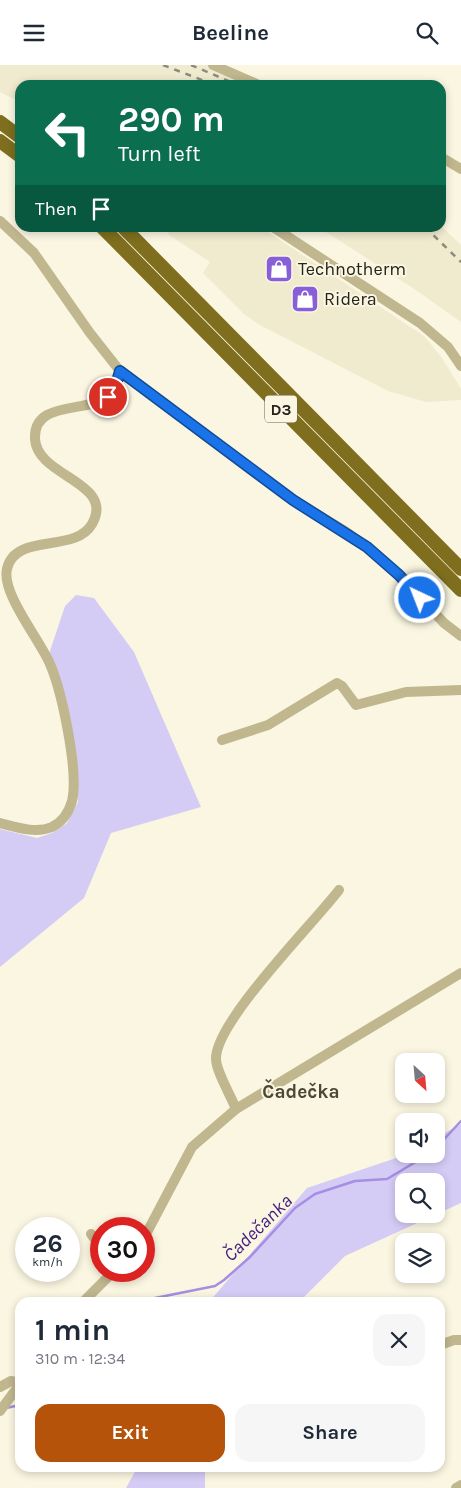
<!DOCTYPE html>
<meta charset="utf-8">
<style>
body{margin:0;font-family:Karla,sans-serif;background:#f6f6f7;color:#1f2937;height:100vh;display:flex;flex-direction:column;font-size:19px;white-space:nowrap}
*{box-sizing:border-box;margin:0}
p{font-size:16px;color:#747a83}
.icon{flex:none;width:28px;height:28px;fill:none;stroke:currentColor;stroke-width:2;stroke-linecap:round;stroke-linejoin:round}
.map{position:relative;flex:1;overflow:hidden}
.details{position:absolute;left:15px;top:1232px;width:430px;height:175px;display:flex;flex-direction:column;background:#fff;border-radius:15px;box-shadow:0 2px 8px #0003}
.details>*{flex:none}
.top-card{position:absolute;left:15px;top:15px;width:431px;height:152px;border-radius:15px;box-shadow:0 2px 8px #0003;background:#0b6e4f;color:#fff;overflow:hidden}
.needle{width:32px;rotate:154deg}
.tools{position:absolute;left:395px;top:988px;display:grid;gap:10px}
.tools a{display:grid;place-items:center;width:50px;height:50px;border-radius:10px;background:#fff;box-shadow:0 2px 8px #0003;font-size:25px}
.speed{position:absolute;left:15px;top:1152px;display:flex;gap:10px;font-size:25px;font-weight:700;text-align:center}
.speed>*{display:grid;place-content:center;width:65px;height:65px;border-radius:50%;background:#fff;box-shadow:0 2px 8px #0003;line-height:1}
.speed small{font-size:12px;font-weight:400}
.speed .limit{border:8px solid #d22;background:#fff;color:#111}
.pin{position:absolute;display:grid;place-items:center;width:42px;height:42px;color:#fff;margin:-21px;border:2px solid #fff;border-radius:50%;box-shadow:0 1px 5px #0007}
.me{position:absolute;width:55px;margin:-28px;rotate:317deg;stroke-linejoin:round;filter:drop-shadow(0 0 4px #0008)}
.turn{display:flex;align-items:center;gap:18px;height:105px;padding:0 20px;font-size:22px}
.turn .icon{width:65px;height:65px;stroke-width:2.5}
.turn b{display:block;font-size:35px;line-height:42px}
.then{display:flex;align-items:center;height:48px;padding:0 20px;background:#0003;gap:10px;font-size:19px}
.round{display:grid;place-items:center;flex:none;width:52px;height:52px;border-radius:15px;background:#f6f6f7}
.headline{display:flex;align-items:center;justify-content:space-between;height:85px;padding:0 20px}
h1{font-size:30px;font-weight:700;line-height:38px}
.button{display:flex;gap:10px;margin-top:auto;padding:10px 20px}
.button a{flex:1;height:58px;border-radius:15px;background:#b45309;color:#fff;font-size:20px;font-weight:700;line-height:58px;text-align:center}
.button a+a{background:#f6f6f7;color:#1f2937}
header{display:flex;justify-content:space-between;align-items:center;height:65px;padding:0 20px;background:#fff;font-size:22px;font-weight:700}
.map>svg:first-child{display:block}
.built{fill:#f0eace}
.green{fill:#d5ccf6;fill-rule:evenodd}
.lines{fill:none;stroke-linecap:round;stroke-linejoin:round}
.stream{stroke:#a58ee3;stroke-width:2.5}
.minor{stroke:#c0b78f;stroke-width:10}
.highway{stroke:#7e6e1e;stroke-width:14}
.rail{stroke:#8d8b7c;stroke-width:2.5;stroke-dasharray:6 6;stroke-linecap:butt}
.route-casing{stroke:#114b97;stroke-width:12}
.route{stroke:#1a73e8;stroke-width:9}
.labels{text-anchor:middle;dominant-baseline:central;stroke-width:4;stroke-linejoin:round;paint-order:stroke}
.shield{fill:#faf6e1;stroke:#656357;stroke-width:1}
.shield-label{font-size:16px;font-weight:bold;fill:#25241c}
.poi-label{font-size:18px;fill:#25241c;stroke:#faf6e1;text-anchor:start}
.neighbourhood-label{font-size:19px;font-weight:bold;fill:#4c4837;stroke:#faf6e1}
.water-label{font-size:19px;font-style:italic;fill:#421b7d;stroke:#faf6e1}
</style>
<header><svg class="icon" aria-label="menu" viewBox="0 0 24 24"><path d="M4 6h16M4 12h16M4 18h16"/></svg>Beeline<svg class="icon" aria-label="search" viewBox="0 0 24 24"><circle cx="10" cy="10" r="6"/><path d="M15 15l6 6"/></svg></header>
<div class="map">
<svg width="461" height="1423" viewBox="0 0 461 1423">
<rect width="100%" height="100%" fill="#faf6e1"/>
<g class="built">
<path d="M 0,0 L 211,0 L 254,20 L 20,20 L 20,37 L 0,27 Z"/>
<path d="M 441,161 L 461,180 L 461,257 L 416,225 L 320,163 Z"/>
<path d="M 167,163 L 262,163 L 424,271 L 442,293 L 461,324 L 461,335 L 426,337 L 388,326 L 258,259 L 244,249 L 203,208 L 210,197 L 169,170 Z"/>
</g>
<g class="green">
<path d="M 76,530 L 94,533 L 134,587 L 201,742 L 111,768 L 84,833 L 0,902 L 0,764 L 37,773 L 52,768 L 67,758 L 78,737 L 71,670 L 62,619 L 49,589 L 65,541 Z"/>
<path d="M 461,1059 L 461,1138 L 345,1191 L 299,1237 L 209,1237 L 307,1123 L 408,1089 L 436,1089 L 436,1073 ZM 404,1116 L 436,1116 L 436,1149 L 404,1149 Z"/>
<path d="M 137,1403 L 205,1403 L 205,1423 L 126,1423 Z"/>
</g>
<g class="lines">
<g class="stream">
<path d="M 436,1083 L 461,1056"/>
<path d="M 130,1238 L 215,1221 L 224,1215 L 250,1192 L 295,1143 L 315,1129 L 355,1116 L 387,1114 L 429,1089"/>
<path d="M 6,1343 L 20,1340"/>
</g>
<g class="minor">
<path d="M 213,0 L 259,20"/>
<path d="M 441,92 L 461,104"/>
<path d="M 0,156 L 34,188 L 90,268 L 120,306 L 293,435 L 345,466 L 367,482 L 399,510 L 444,558 L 461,571"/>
<path d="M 273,162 L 420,258 L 448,282 L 461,301"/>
<path d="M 222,675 L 268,660 L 337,618 L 342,621 L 356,640 L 406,627 L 461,625"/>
<path d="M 0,758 C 16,762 35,769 52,762 C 62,757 69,747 72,736 C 79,707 62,627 50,599 C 40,575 1,528 7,504 C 15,467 75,489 92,459 C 116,417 37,412 35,374 C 33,335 87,348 107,332 C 115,325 117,316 120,306"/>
<path d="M 236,1044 C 231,1031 216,1006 216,994 C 215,957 313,859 339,825"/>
<path d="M 91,1169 L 101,1182"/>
<path d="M 144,1173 L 192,1082 L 236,1044 L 461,908"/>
<path d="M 82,1238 L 114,1206"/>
<path d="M 440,1280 L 454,1275 L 461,1275"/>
<path d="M 0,1322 L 11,1316 L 20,1318"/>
<path d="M 0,1346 L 20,1319"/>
<path d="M 456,1423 L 461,1420"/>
</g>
<g class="highway">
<path d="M 0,57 L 20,72"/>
<path d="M 0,76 L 20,91"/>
<path d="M 102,162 L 461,525"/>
<path d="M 123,162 L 461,504"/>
</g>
<g class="rail">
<path d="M 163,0 L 215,20"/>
<path d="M 191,0 L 238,20"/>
<path d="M 425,162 L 461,197"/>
</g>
</g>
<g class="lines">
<g class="route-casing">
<path id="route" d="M 108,332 L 115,323 L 120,306 L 293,435 L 367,482 L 399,510 L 420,533"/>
</g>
<use href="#route" class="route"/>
</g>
<defs>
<g id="shop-square" transform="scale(1.4375)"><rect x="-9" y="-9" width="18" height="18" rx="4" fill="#865fd9" stroke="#faf6e1"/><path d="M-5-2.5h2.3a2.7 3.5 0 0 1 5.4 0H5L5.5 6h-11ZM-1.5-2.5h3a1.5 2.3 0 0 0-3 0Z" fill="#fff"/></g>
</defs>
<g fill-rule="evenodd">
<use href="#shop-square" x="279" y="204"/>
<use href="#shop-square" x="305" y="234"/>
</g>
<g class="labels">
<rect class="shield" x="265" y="330.5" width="32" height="27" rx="4"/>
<g class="shield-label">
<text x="281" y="344">D3</text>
</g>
<g class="poi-label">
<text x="298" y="204">Technotherm</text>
<text x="324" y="234">Ridera</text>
</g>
<g class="neighbourhood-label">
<text x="301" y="1027">Čadečka</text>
</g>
<g class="water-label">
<text transform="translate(258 1163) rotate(-44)">Čadečanka</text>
</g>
</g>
</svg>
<div class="tools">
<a><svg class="needle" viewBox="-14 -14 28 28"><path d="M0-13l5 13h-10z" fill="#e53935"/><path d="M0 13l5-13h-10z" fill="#747a83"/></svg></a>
<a><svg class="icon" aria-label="sound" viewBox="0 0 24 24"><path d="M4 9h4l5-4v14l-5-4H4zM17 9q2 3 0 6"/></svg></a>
<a><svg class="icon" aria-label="search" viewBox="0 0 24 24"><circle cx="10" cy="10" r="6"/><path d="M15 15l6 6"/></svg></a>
<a><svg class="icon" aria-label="layers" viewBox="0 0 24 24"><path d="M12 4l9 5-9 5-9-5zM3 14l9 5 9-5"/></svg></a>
</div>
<div class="speed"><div>26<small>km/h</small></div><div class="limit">30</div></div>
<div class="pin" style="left:108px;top:332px;background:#d93025"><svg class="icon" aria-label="arrive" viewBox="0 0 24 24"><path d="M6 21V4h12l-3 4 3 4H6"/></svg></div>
<svg class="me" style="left:420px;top:533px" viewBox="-20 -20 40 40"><circle r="17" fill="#1a73e8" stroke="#fff" stroke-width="3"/><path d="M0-11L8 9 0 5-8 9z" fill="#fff"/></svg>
<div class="top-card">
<div class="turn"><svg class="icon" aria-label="left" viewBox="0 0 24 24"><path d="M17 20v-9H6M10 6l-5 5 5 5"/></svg><div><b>290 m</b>Turn left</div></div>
<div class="then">Then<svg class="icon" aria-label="arrive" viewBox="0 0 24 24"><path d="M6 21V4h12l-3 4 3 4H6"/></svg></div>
</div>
<section class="details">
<div class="headline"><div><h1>1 min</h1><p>310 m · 12:34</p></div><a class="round"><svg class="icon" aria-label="close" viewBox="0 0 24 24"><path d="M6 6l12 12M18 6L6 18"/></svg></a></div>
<div class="button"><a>Exit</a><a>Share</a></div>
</section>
</div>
